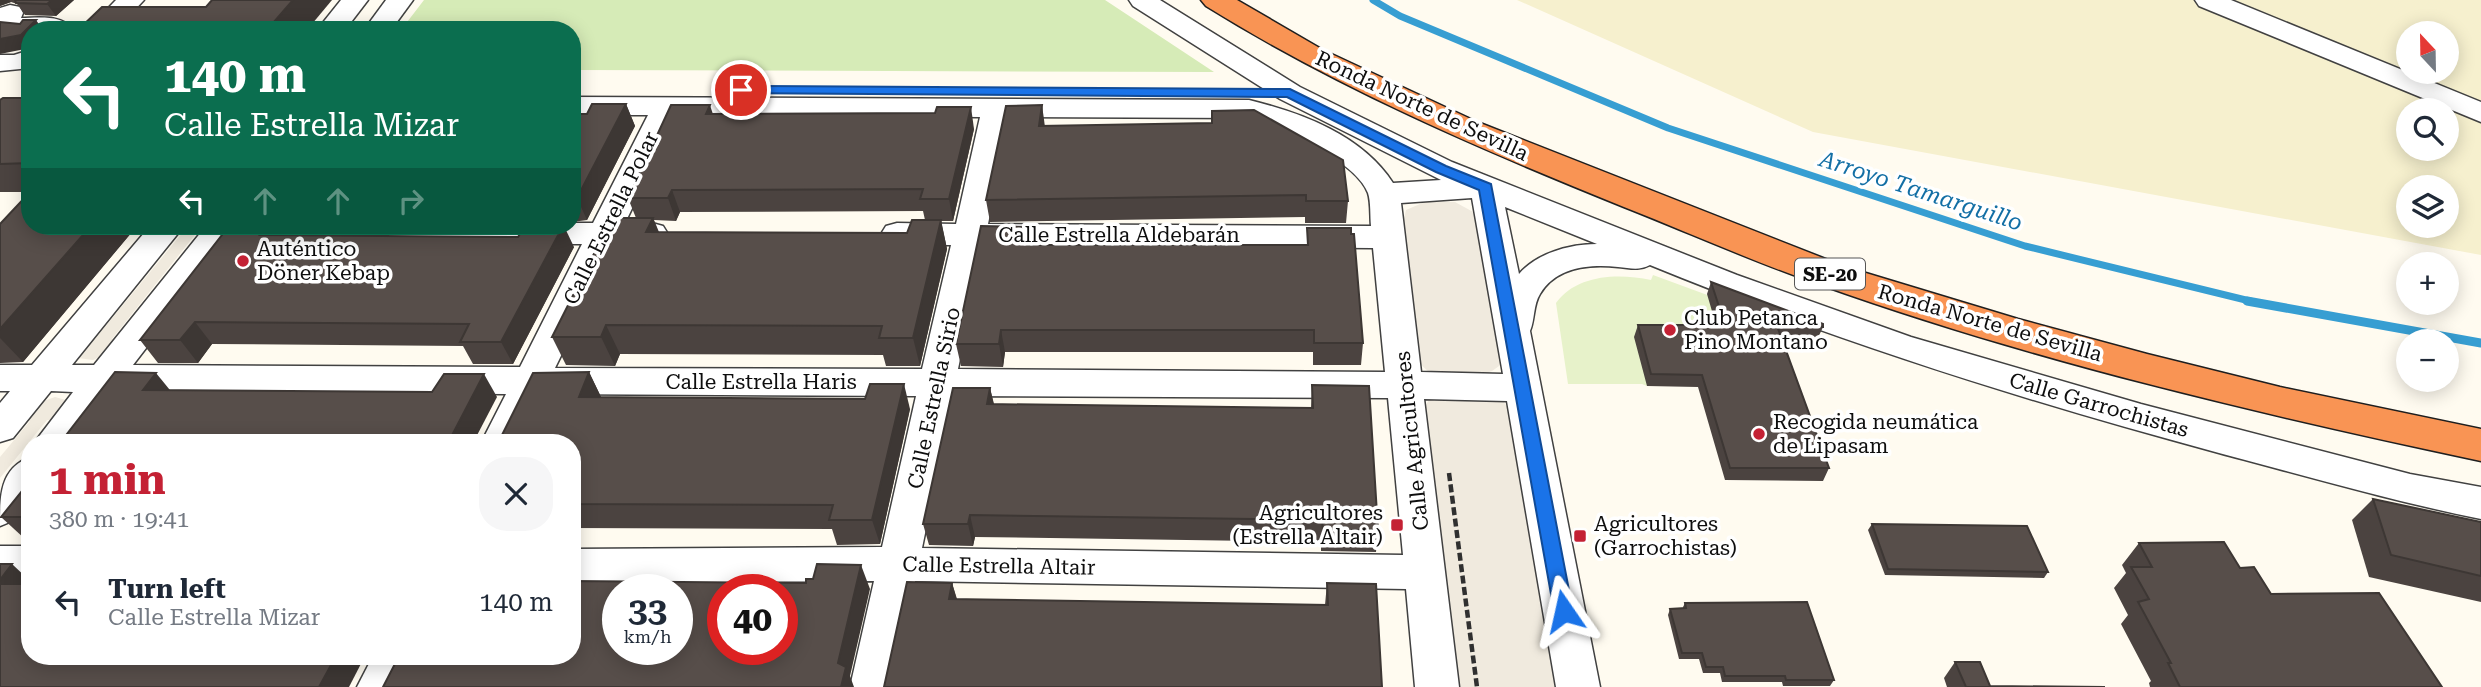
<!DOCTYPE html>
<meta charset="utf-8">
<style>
body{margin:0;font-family:"Roboto Serif",serif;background:#f6f6f7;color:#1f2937;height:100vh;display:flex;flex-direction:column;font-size:26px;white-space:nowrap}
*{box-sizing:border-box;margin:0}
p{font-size:23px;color:#747a83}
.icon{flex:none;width:38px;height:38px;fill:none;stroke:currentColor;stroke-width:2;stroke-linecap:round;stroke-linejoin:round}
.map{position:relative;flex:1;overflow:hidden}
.details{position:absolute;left:21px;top:434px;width:560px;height:231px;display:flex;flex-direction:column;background:#fff;border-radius:28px;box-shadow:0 4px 18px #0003}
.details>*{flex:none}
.top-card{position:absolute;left:21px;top:21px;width:560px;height:214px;border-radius:28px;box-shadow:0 4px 18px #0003;background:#0b6e4f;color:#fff;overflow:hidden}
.needle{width:46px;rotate:338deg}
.tools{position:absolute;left:2396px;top:21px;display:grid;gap:14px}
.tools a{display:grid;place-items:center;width:63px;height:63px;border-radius:50%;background:#fff;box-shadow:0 4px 18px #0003;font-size:35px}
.speed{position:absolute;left:602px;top:574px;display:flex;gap:14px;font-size:35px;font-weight:700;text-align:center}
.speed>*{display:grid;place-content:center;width:91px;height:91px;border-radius:50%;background:#fff;box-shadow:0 4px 18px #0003;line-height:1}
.speed small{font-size:18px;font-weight:400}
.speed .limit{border:10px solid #d22;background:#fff;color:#111}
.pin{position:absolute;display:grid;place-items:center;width:60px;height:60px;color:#fff;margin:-30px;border:4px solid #fff;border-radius:50%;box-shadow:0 2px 7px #0007}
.me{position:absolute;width:77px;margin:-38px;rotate:349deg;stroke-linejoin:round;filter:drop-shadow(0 0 5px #0008)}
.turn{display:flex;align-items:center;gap:24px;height:147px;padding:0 28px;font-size:32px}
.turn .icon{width:91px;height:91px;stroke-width:2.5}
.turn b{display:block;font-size:49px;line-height:60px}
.lanes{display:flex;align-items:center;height:66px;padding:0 28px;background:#0003;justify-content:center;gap:35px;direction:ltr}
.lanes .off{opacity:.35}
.round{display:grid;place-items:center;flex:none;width:74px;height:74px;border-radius:28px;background:#f6f6f7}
.headline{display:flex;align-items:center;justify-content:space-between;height:119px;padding:0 28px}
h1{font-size:42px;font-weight:700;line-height:52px;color:#c42134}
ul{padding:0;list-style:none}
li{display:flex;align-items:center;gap:21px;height:98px;padding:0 28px}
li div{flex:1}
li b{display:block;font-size:26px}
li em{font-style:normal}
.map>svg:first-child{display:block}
.farmland{fill:#f6f0ce;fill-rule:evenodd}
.green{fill:#d6ebb7}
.pitch{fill:#e7f2ca}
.plaza{fill:#f0eade}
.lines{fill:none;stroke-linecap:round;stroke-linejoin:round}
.stream-far1{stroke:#379ed2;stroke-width:7}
.stream{stroke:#379ed2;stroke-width:9}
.minor-casing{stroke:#414141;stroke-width:3}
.highway-casing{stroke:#1f1f1f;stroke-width:3}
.path{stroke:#303030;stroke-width:4.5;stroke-dasharray:8 3.5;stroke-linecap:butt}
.minor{fill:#fff;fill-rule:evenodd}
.highway{fill:#f99454;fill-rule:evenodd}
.wall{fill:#4b4340;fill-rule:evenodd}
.shaded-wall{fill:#3d3734}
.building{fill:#574e4a;stroke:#3d3734;stroke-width:2;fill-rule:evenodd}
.route{fill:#1a73e8;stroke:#114b97;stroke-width:2}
.poi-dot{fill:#c42134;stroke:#fff;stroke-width:2.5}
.labels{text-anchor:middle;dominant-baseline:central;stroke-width:7;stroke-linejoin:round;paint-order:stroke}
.shield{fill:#fff;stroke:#565656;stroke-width:2}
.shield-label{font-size:19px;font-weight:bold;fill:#0e0e0e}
.street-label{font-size:21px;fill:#0e0e0e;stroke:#fff}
.poi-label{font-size:21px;fill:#0e0e0e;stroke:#fff;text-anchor:start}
.water-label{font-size:23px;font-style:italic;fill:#136fa5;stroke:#fff}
</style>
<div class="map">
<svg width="2481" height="687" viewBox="0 0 2481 687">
<rect width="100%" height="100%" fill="#fffbf0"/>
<path class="farmland" d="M 1517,0 L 2481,0 L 2481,255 L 1813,132 ZM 2408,33 L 2446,33 L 2446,72 L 2408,72 ZM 2408,110 L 2446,110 L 2446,149 L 2408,149 ZM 2408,187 L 2446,187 L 2446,226 L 2408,226 Z"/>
<path class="green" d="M 424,0 L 1105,0 L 1214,72 L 572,70 L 572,30 L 401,30 Z"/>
<path class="pitch" d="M 1653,275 L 1778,321 L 1773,338 L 1647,386 L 1642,384 L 1568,384 L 1556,303 C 1577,274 1619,273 1651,280 Z"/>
<g class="plaza">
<path d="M 1427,201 L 1455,202 L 1475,213 L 1502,364 L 1492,371 L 1481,375 L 1430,373 L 1418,362 L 1403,222 L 1406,210 Z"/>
<path d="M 188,226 L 202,226 L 112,339 L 119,340 L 110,352 L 93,360 L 78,358 L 77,355 L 88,339 L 95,339 Z"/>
<path d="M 1488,394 L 1503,401 L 1513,415 L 1557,687 L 1452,687 L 1423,410 L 1430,398 Z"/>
<path d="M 55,397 L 66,400 L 67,404 L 55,420 L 47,420 L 0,478 L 0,457 L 30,421 L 22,420 L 38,403 Z"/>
</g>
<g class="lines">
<path class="stream-far1" d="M 1373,0 L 1400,16 L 1668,128 L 2025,246 L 2254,302"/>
<path class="stream" d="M 2247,301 L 2481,343"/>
<g class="minor-casing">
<g id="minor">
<path d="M 116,0 L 144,0 L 116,30 L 87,30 Z"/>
<path d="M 341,0 L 368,0 L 345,30 L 317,30 Z"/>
<path d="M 386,0 L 413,0 L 391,30 L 364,30 Z"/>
<path d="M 1129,0 L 1160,0 L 1300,87 L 1452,162 L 1737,275 L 1911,337 L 2141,404 L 2410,474 L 2481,487 L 2481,519 C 2392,501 2306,476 2219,453 C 2026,401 1835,341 1650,265 C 1639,271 1630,268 1618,267 C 1590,264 1556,267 1540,294 C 1533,305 1535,319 1530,331 L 1600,687 L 1556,687 L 1507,401 L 1424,399 L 1459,687 L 1415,687 L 1406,589 L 915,581 L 894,687 L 850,687 L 874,581 L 572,583 L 572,549 L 882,547 L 916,396 L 542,394 L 519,443 L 481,443 L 506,394 L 113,392 L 74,443 L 34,443 L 73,392 L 51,391 L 13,438 L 0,442 L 0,403 L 10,391 L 0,391 L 0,365 L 32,365 L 150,226 L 184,226 L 72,365 L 94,365 L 206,226 L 572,226 L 572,223 L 593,223 L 648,115 L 572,115 L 572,97 L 1249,100 C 1302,113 1362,135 1393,183 L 1441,180 L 1280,99 L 1133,6 ZM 677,115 L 980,117 L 956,224 L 897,223 L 886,226 L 881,234 L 886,242 L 897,245 L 951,245 L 922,369 L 555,368 L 615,245 L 652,245 L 663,242 L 668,234 L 663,226 L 652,223 L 625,223 ZM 1009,117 L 1247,118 C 1279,126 1356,161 1368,193 C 1371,202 1370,216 1371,226 L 988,224 ZM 1472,198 L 1503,374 L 1421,372 L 1401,203 ZM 1505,207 L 1597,244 C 1570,244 1537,253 1519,274 ZM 227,243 L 582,244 L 520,367 L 133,365 ZM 983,245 L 1373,248 L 1385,372 L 958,369 ZM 953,396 L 1388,398 L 1403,555 L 922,548 Z"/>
<path d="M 2195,0 L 2231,0 L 2481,102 L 2481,122 L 2199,6 Z"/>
<path d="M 10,5 L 20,7 L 23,13 L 21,18 C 38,18 63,14 73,30 L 30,30 L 30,34 L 0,32 L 0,8 Z"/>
<path d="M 30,50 L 30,68 L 0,71 L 0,55 L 14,55 Z"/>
<path d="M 30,457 C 30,488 35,514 0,526 C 0,495 0,469 30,457 Z"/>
<rect x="0" y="546" width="30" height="34"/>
<path d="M 373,656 L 416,656 L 401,687 L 357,687 Z"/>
</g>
</g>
<g class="highway-casing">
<path id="highway" d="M 1201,0 L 1237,0 L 1323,50 L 1475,121 L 1846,267 L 2018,319 L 2147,354 L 2280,387 L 2481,429 L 2481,461 C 2260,414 2034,361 1821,285 C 1754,262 1690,233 1624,207 C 1480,149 1338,88 1206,6 Z"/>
</g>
<path class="path" d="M 1449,473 L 1477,687"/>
<use href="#minor" class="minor"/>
<use href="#highway" class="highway"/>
</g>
<g class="wall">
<path d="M 0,0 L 74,0 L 56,16 L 25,15 L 17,4 L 11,2 L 0,6 Z"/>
<path d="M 30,98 L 30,192 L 0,192 L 0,100 Z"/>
<path d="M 626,104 L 635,126 L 587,220 L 572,222 L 572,114 L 587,114 Z"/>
<path d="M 1042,105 L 1044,126 L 1348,201 L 1346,223 L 1305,223 L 1305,217 L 990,222 L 986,200 Z"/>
<path d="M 713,114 L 974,129 L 953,221 L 941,221 L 947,249 L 920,366 L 886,366 L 883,355 L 620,354 L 615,366 L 566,365 L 552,337 L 636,218 L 628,198 ZM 923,211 L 925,220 L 907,233 L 659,232 L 654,220 L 676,221 L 680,212 Z"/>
<path d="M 0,224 L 30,226 L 137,226 L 23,362 L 0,363 Z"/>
<path d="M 229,226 L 271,226 L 277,235 L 574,247 L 513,364 L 473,364 L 463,346 L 212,344 L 198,363 L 158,363 L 140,340 Z"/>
<path d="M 1307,228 L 1363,343 L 1361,365 L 1313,365 L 1313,352 L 1005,352 L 1003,367 L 961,366 L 956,344 L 1032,245 L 1307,245 Z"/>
<path d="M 1711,282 L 1823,327 L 1817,340 L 1782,339 L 1829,468 L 1823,481 L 1725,480 L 1698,387 L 1647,386 L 1634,337 L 1638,325 L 1716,325 L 1707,294 Z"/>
<path d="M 589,372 L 601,397 L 910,409 L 880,544 L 837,545 L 832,529 L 572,528 L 572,443 Z"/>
<path d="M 1312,385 L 1378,530 L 1376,552 L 1321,551 L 1321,542 L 975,537 L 973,546 L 929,545 L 923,524 L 990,388 L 994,404 L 1311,408 Z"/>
<path d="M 30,481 L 30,539 L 25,539 L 1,517 Z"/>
<path d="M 2373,499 L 2481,576 L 2481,602 L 2369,577 L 2352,520 Z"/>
<path d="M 1872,524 L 2048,572 L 2044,578 L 1885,575 L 1868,530 Z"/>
<path d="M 2139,543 L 2240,568 L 2271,594 L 2442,687 L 2150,687 L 2149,683 L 2151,681 L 2121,624 L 2128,615 L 2114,588 L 2126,573 L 2122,565 Z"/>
<path d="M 952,583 L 957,599 L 1325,605 L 1327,583 L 1382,687 L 884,687 Z"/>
<path d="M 1685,603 L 1834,680 L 1830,686 L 1783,686 L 1782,682 L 1722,682 L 1720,673 L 1703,673 L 1699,659 L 1679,659 L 1668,615 L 1670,609 L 1682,609 Z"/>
<path d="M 1955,662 L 1990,686 L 2105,687 L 1947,687 L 1944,678 Z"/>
</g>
<g class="shaded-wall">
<path d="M 0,0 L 9,0 L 11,2 L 0,6 Z"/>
<path d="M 52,0 L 74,0 L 56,16 L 47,4 Z"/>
<path d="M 293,0 L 332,0 L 307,30 L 267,30 Z"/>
<path d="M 36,20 L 43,30 L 30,30 L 30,48 L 0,54 L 0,39 Z"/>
<path d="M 626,104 L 635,126 L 587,220 L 577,198 Z"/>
<path d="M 710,105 L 717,127 L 706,114 Z"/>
<path d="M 1042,105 L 1045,127 L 1039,126 Z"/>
<path d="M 971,107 L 974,129 L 953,221 L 949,199 Z"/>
<path d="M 672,190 L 680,212 L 676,221 L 668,198 Z"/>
<path d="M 653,218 L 664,247 L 646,232 Z"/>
<path d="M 941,220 L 947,249 L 920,366 L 913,338 Z"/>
<path d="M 91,226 L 137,226 L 23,362 L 0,338 L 0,329 Z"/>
<path d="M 267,226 L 271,226 L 284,246 L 260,235 Z"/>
<path d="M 563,226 L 564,226 L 574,247 L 513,364 L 501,342 Z"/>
<path d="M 1029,227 L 1032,249 L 1026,245 Z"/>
<path d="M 195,322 L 212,344 L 198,363 L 180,340 Z"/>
<path d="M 606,325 L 620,354 L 615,366 L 601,337 Z"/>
<path d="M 1001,330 L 1005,352 L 1003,367 L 999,344 Z"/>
<path d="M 589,372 L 601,397 L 579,397 Z"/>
<path d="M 156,373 L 174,395 L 143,390 Z"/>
<path d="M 484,374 L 497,397 L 473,443 L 448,443 Z"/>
<path d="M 904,384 L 910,409 L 880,544 L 872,520 Z"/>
<path d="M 990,388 L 995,410 L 987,404 Z"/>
<path d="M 970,515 L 975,537 L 973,546 L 968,524 Z"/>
<path d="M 12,564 L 30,581 L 30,594 L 0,587 L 0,580 Z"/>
<path d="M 861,565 L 870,589 L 850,676 L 854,687 L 841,687 L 838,663 Z"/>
<path d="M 952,583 L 958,604 L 949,599 Z"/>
<path d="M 336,656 L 365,656 L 349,687 L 319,687 Z"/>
</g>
<g class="building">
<path d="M 15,0 L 52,0 L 47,4 L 16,3 Z"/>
<path d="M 212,0 L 293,0 L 267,30 L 78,30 L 102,7 L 206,7 Z"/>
<path d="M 23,20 L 36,20 L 21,35 L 0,39 L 0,22 L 20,24 Z"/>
<path d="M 3,98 L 30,98 L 30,163 L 0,164 L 0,100 Z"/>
<path d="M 592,104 L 626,104 L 577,198 L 572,198 L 572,114 L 587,114 Z"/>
<path d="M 671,105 L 710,105 L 706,114 L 935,113 L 937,107 L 971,107 L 949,199 L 920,199 L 923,189 L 672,190 L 668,198 L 628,198 Z"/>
<path d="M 1042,105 L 1039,126 L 1212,123 L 1212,111 L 1254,110 L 1343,160 L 1348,201 L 1306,201 L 1306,195 L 986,200 L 1006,106 Z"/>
<path d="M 30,192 L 30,226 L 91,226 L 0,329 L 0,224 Z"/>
<path d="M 612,218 L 653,218 L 646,232 L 907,233 L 912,220 L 941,220 L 913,338 L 879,338 L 882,326 L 606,325 L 601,337 L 552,337 Z"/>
<path d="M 229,226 L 267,226 L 260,235 L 518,237 L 525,226 L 563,226 L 501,342 L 460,342 L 469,324 L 195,322 L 180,340 L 140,340 Z"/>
<path d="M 981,226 L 1029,227 L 1026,245 L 1308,245 L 1307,228 L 1351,228 L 1351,234 L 1354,234 L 1363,343 L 1314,343 L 1314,330 L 1001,330 L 999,344 L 956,344 Z"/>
<path d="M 1711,282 L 1823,324 L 1823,327 L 1777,326 L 1829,468 L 1730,468 L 1702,375 L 1651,374 L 1638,325 L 1725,325 Z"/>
<path d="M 115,372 L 156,373 L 143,390 L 432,392 L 444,374 L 484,374 L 448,443 L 60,443 Z"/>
<path d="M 589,372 L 579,397 L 865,399 L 870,384 L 904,384 L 872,520 L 829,520 L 833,505 L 572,504 L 572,443 L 498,443 L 533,373 Z"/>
<path d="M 1312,385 L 1369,386 L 1378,530 L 1323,530 L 1322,520 L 970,515 L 968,524 L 923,524 L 953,388 L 990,388 L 987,404 L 1313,408 Z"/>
<path d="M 30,481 L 30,517 L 1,517 Z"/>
<path d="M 2373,499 L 2481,522 L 2481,576 L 2391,555 Z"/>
<path d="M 1872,524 L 2027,526 L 2048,572 L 1888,569 Z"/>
<path d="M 2224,542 L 2240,568 L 2254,567 L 2271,594 L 2379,593 L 2442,687 L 2180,687 L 2168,663 L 2171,663 L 2138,602 L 2149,599 L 2131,567 L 2152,567 L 2139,543 Z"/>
<path d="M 0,564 L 12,564 L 0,580 Z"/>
<path d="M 817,564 L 861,565 L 838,663 L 846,667 L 841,687 L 383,687 L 399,656 L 572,656 L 572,581 L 806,583 L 806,579 L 813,579 ZM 618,590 L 677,590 L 677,649 L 618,649 ZM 723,590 L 782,590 L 782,649 L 723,649 Z"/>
<path d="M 907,582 L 952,583 L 949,599 L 1328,605 L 1327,583 L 1376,584 L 1382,687 L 884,687 Z"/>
<path d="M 0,584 L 30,584 L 30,656 L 336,656 L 319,687 L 0,687 Z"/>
<path d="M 1807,602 L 1834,680 L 1786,680 L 1785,676 L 1725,676 L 1723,667 L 1706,667 L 1702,653 L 1682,653 L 1670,609 L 1686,608 L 1685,603 Z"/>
<path d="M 1955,662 L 1980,662 L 1990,686 L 2105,687 L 1966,687 Z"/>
</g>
<path class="route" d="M 741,86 L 1290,89 L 1446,166 L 1491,184 L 1573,611 L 1570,617 L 1564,620 L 1557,617 L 1554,611 L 1479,190 L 1436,172 L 1287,97 L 737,93 L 735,90 Z"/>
<g class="poi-dot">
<circle cx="243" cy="261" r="7"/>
<circle cx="1670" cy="330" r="7"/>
<circle cx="1759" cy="434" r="7"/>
<rect x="1390" y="518" width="14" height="14" rx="3.5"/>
<rect x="1573" y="529" width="14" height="14" rx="3.5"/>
</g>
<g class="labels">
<rect class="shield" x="1795" y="258.5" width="70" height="31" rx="5"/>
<g class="shield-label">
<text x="1830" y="274">SE-20</text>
</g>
<g class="street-label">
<text transform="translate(1422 106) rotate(25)">Ronda Norte de Sevilla</text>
<text transform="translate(611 218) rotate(-64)">Calle Estrella Polar</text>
<text x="1119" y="235">Calle Estrella Aldebarán</text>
<text transform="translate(1990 323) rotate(16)">Ronda Norte de Sevilla</text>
<text x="761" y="382">Calle Estrella Haris</text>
<text transform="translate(934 398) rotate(-78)">Calle Estrella Sirio</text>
<text transform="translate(2099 405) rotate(16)">Calle Garrochistas</text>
<text transform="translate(1412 441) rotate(-96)">Calle Agricultores</text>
<text transform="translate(999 566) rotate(1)">Calle Estrella Altair</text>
</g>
<g class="poi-label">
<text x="257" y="249">Auténtico<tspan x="257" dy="24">Döner Kebap</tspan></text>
<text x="1684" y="318">Club Petanca<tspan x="1684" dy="24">Pino Montano</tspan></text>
<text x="1773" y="422">Recogida neumática<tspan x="1773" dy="24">de Lipasam</tspan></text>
<text x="1383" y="513" text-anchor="end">Agricultores<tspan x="1383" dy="24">(Estrella Altair)</tspan></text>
<text x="1594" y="524">Agricultores<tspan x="1594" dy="24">(Garrochistas)</tspan></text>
</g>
<g class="water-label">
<text transform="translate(1921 191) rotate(18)">Arroyo Tamarguillo</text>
</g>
</g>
</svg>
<div class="tools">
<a><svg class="needle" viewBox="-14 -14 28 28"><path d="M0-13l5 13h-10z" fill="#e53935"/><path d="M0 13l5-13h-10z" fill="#747a83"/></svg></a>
<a><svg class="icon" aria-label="search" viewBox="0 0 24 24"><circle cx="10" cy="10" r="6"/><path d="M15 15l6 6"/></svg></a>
<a><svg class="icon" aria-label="layers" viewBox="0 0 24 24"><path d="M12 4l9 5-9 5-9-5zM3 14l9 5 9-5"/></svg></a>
<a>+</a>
<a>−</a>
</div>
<div class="speed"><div>33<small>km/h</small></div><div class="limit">40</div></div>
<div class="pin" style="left:741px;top:90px;background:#d93025"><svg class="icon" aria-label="arrive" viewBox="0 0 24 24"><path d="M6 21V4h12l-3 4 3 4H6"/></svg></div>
<svg class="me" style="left:1564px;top:611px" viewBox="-20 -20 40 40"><path d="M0-17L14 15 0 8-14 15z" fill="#1a73e8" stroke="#fff" stroke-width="4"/></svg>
<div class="top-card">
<div class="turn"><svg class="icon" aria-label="left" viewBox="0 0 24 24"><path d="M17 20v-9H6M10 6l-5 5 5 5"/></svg><div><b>140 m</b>Calle Estrella Mizar</div></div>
<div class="lanes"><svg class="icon" aria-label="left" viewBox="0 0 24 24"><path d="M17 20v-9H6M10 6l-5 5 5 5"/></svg><svg class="icon off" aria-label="ahead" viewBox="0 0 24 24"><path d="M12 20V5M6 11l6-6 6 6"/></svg><svg class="icon off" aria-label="ahead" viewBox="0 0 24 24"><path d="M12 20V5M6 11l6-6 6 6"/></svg><svg class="icon off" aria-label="right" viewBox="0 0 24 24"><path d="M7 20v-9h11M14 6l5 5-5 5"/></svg></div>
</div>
<section class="details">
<div class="headline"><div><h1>1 min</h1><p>380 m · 19:41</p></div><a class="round"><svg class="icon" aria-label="close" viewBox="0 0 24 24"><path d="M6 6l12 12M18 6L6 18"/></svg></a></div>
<ul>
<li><svg class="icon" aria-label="left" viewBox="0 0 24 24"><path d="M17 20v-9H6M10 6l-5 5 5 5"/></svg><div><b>Turn left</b><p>Calle Estrella Mizar</p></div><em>140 m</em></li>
</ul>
</section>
</div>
